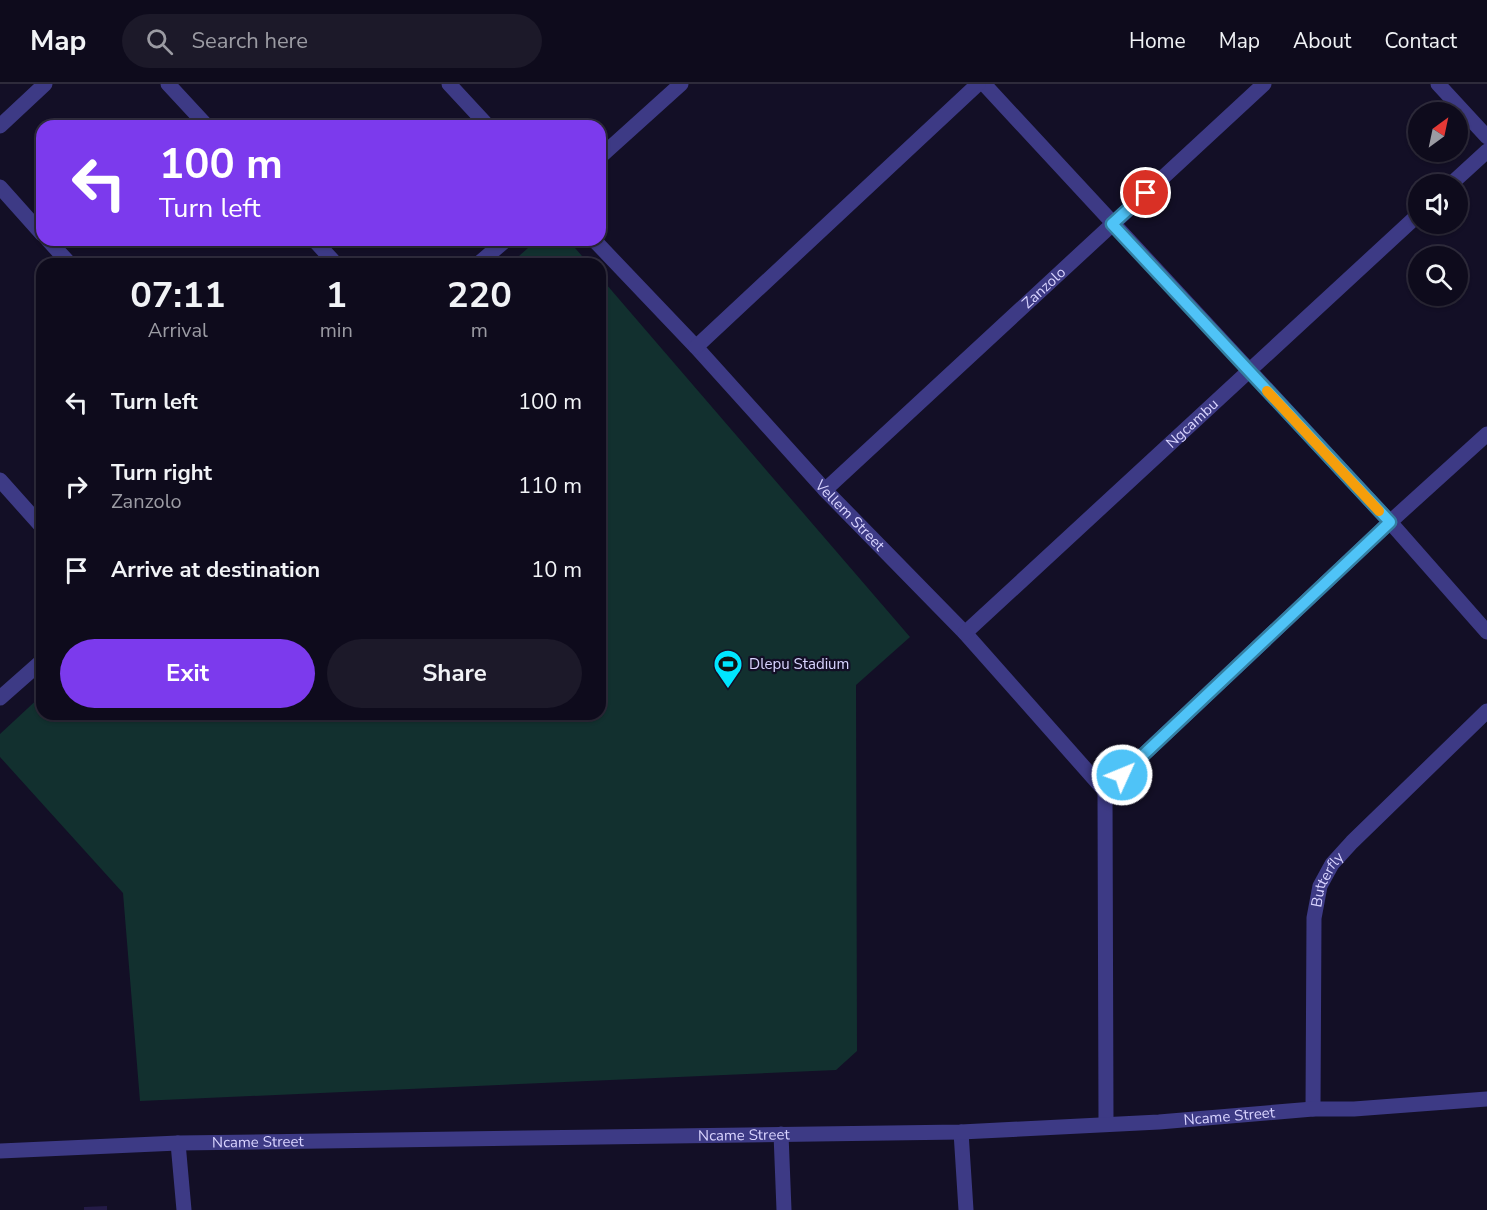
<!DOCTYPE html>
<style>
body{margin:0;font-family:"Nunito Sans",sans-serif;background:#1c1929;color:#f1f3f6;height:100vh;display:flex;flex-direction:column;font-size:22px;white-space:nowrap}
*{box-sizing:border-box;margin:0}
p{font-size:20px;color:#9b9ba3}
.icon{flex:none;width:33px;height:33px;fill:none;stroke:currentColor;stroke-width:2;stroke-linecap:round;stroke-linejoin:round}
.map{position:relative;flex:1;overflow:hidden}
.panel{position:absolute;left:36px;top:174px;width:570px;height:462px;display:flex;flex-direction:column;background:#0e0b1c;border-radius:18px;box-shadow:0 2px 4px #0004,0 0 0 2px #2e2b3b}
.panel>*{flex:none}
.guide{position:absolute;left:36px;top:36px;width:570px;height:126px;border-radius:18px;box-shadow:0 2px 4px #0004,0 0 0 2px #2e2b3b;background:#7c3aed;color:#fff;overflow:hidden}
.needle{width:39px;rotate:33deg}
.fabs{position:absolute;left:1408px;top:18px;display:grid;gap:12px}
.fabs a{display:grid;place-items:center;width:60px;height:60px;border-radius:50%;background:#0e0b1c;box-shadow:0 2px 4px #0004,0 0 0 2px #2e2b3b;font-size:30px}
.pin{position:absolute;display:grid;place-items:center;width:51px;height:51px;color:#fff;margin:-26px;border:3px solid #fff;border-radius:50%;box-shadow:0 2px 6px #0007}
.me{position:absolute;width:66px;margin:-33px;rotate:46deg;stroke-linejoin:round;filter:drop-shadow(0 0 4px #0008)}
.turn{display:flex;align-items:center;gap:21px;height:126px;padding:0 24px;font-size:27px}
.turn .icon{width:78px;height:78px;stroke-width:2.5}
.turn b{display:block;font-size:42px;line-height:51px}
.eta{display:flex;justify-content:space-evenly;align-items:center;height:102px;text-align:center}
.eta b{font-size:36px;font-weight:700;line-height:42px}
.action{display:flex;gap:12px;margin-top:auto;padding:12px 24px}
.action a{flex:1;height:69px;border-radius:36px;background:#7c3aed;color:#fff;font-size:24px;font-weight:700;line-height:69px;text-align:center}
.action a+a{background:#1c1929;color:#f1f3f6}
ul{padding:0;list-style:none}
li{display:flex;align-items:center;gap:18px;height:84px;padding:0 24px}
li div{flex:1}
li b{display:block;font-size:22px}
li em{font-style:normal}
header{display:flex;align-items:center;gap:36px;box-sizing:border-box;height:84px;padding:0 30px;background:#0e0b1c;border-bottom:2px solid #2e2b3b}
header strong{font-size:28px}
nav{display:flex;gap:33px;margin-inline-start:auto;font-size:21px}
.search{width:420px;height:54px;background:#1c1929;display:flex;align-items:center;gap:15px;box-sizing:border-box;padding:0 21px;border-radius:33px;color:#9b9ba3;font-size:22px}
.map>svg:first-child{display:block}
.green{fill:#12302f}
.building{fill:#241b47}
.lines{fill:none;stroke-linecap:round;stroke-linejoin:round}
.minor{stroke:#3d3a85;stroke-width:15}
.tertiary{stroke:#3d3a85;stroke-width:15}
.route-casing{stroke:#337fa1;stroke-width:15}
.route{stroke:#4fc3f7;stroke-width:10}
.slow{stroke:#f59e0b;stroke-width:10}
.labels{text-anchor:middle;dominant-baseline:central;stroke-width:4.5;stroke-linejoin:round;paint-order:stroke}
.street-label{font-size:15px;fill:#d9d4ff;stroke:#130f26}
.poi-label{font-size:15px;fill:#d9d4ff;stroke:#130f26;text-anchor:start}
</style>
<header>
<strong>Map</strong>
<div class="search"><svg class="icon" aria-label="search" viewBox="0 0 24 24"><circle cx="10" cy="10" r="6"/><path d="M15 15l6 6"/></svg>Search here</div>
<nav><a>Home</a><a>Map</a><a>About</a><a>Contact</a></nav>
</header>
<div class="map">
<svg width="1487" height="1126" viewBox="0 0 1487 1126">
<rect width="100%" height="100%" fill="#130f26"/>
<g class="green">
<path d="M 537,156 L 568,156 L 589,180 L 510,180 Z"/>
<path d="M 600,193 L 910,553 L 856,601 L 857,967 L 836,986 L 140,1017 L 123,809 L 0,673 L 0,650 L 42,611 L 42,630 L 600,630 Z"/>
</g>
<path class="building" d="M 107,1122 L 107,1126 L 84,1126 L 84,1123 Z"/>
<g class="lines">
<g class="minor">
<path d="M 168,0 L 207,42"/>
<path d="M 449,0 L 488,42"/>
<path d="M 984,0 L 1390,438 L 1487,548"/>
<path d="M 1438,0 L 1487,53"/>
<path d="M 600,73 L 681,0"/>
<path d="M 1451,100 L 1487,67"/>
<path d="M 0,103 L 42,150"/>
<path d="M 48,156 L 70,180"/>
<path d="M 314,156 L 336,180"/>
<path id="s1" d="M 594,156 L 696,263 L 825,406 L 965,549 L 1105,707"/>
<path d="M 478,180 L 506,156"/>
<path d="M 696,263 L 978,0"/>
<path d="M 0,396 L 42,443"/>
<path id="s2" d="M 825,406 L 1264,0"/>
<path id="s3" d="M 965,549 L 1419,130"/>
<path d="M 0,614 L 42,577"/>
<path id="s4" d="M 1313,1025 L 1314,834 L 1320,802 L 1332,780 L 1352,758 L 1487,627"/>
<path d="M 1106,1040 L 1105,707 L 1390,438 L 1487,350"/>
<path d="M 961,1048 L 966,1126"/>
<path d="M 781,1050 L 784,1126"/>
<path d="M 178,1059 L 184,1126"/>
</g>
<g class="tertiary">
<path d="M 0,42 L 45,0"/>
<path id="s5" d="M 0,1067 L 178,1059 L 961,1048 L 1159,1038 L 1313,1025 L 1354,1025 L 1487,1015"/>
</g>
</g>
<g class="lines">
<g class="route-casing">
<path id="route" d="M 1122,691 L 1390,438 L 1112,140 L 1146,109"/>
</g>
<use href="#route" class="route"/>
<path class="slow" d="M 1267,307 L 1379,427"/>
</g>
<defs>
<g id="stadium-pin" transform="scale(1.5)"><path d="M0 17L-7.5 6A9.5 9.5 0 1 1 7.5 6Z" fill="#00e5ff" stroke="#130f26"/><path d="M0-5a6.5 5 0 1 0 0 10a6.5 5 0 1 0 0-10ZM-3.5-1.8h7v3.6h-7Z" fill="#111"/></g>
</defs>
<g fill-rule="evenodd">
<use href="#stadium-pin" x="728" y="580"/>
</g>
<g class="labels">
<g class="street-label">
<text stroke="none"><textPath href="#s2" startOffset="298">Zanzolo</textPath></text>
<text stroke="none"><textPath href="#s3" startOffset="309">Ngcambu</textPath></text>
<text stroke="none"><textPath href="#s1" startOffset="376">Vellem Street</textPath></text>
<text stroke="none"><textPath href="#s4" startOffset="232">Butterfly</textPath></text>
<text stroke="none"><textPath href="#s5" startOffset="1230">Ncame Street</textPath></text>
<text stroke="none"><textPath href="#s5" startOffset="744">Ncame Street</textPath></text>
<text stroke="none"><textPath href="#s5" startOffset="258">Ncame Street</textPath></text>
</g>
<g class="poi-label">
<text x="749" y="580">Dlepu Stadium</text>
</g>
</g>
</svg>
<div class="fabs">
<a><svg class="needle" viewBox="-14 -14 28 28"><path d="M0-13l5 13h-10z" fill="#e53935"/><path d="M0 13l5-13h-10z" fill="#9b9ba3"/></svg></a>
<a><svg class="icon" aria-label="sound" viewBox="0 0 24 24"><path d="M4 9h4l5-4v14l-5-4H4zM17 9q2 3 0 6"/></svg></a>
<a><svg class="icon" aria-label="search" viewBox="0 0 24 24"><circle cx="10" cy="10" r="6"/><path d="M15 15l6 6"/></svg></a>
</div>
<div class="pin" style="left:1146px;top:109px;background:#d93025"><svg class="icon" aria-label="arrive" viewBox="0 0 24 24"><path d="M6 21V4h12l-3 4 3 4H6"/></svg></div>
<svg class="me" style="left:1122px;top:691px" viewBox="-20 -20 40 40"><circle r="17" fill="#4fc3f7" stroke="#fff" stroke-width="3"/><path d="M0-11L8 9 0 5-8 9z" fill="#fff"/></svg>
<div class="guide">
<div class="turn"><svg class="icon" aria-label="left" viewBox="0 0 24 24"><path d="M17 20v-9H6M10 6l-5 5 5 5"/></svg><div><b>100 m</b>Turn left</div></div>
</div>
<section class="panel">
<div class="eta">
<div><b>07:11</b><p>Arrival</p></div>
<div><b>1</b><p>min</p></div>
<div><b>220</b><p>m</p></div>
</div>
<ul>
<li><svg class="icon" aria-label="left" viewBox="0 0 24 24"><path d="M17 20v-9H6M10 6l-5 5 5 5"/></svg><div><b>Turn left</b></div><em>100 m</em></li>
<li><svg class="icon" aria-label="right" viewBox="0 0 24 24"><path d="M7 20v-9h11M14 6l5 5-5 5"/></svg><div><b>Turn right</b><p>Zanzolo</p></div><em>110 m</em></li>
<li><svg class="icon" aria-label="arrive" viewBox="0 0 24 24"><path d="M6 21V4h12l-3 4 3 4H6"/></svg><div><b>Arrive at destination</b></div><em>10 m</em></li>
</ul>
<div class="action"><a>Exit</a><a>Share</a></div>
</section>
</div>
